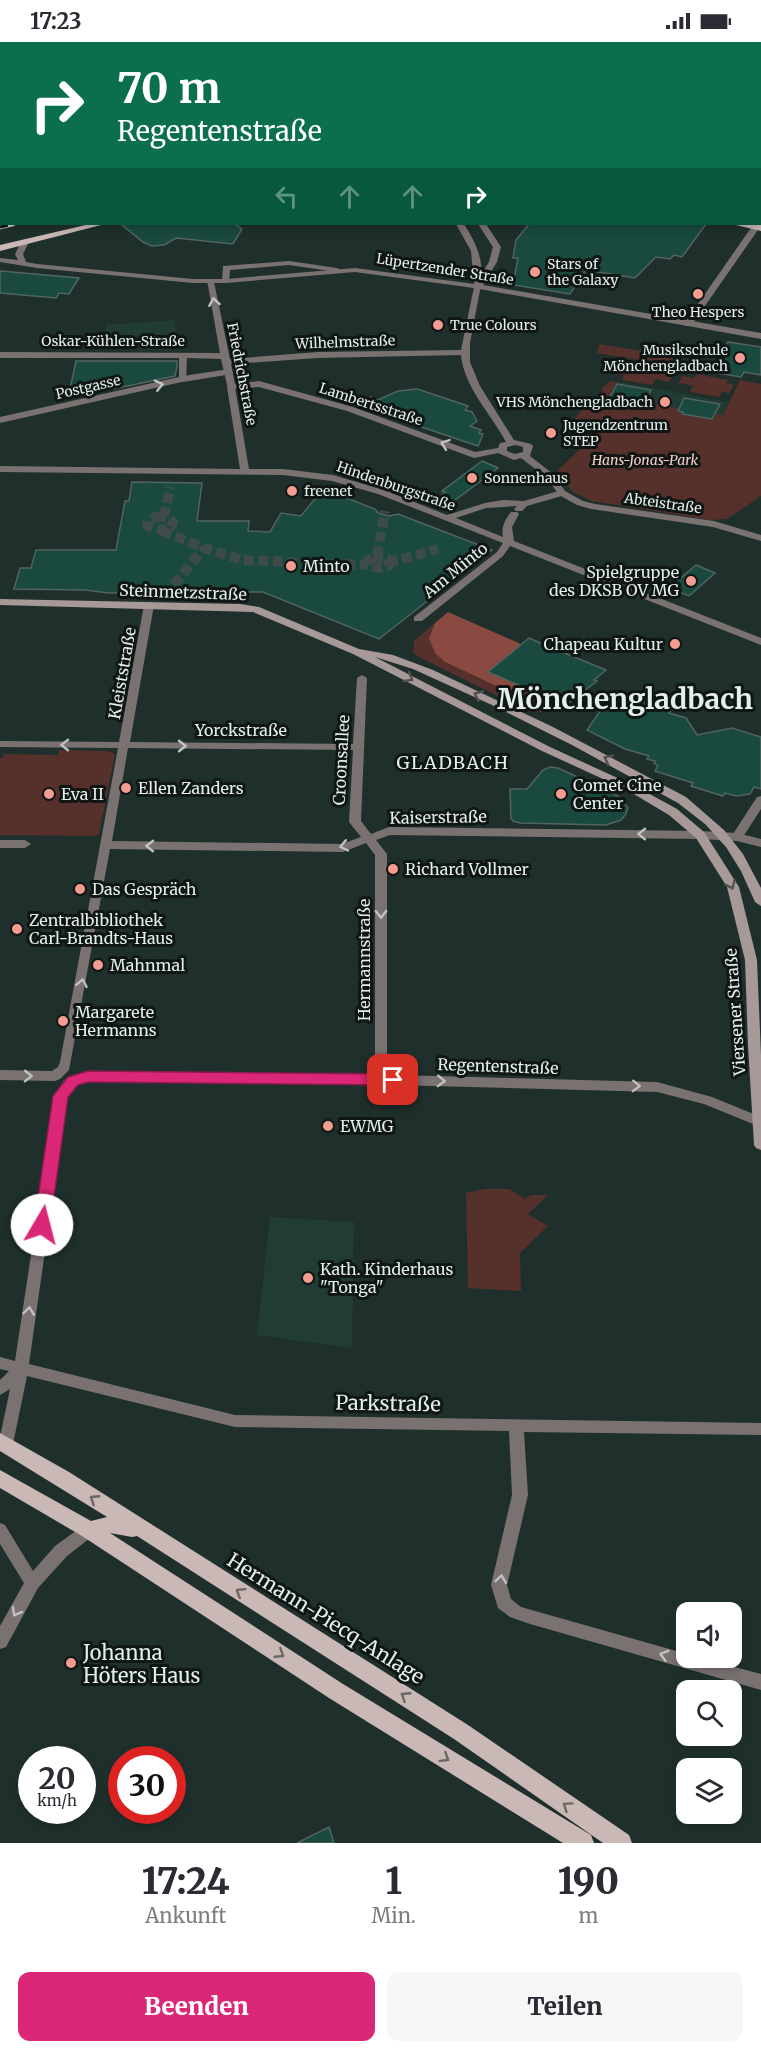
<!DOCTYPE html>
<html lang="de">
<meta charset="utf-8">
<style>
body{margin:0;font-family:Merriweather,serif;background:#f7f7f7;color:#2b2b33;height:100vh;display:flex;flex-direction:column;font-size:22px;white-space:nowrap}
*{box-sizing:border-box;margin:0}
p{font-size:20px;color:#7c7c81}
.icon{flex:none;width:33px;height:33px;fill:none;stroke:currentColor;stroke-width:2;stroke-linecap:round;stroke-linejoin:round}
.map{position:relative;height:1801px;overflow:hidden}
.side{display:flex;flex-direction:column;background:#fff;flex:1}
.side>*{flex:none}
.hud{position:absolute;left:0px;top:0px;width:762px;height:183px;box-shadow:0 3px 9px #0003;background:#0b6e4f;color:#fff;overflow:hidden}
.tools{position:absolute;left:676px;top:1560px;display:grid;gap:12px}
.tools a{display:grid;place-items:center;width:66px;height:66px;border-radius:12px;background:#fff;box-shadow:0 3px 9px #0003;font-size:30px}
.speed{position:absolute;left:18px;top:1704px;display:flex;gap:12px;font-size:30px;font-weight:700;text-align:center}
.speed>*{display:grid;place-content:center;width:78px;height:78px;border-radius:50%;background:#fff;box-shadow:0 3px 9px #0003;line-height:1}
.speed small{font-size:15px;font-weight:400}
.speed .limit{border:9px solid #d22;background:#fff;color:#111}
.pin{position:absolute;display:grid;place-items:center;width:51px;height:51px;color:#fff;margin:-26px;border-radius:12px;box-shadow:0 3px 9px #0006}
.me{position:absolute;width:66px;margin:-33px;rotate:8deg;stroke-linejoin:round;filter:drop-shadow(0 0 4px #0008)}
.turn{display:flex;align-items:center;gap:21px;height:126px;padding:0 18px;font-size:27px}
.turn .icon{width:78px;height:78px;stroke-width:2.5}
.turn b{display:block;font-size:42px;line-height:51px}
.lanes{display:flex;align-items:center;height:57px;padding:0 18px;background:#0003;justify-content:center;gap:30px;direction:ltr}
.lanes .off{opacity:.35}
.eta{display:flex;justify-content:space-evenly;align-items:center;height:102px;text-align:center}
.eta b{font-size:36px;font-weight:800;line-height:42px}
.primary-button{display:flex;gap:12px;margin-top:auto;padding:12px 18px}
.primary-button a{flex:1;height:69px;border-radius:12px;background:#db2777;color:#fff;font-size:24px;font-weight:800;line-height:69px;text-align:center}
.primary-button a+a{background:#f7f7f7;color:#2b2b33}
.status{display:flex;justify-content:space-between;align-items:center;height:42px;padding:0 30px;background:#fff;direction:ltr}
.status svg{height:16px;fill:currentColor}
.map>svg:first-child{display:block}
.built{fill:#213b35}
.green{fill:#56302b}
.forest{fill:#8a4a41}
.building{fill:#19493f;stroke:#526460;stroke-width:1.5}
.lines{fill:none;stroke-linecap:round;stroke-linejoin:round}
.pedestrian-tunnel{stroke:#3d4c49;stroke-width:10;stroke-dasharray:10 4.5;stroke-linecap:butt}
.pedestrian{fill:#7a7270;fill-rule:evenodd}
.minor{fill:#7a7270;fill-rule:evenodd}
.tertiary{fill:#7a7270;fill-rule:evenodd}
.secondary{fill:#a69997;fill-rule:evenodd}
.primary{fill:#c9b8b5;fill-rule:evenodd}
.rail-casing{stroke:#cad5d2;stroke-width:4.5}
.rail{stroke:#0f1614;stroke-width:3;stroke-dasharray:8;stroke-linecap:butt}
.oneway{stroke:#bfc3c0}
.oneway2{stroke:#53514f}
.oneway3{stroke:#6c6764}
.route{fill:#db2777;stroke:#8e194d;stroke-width:1.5}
.poi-dot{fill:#f59c90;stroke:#0f1614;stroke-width:2}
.labels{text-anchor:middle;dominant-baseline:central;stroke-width:6;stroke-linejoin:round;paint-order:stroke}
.far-poi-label{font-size:14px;fill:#e4eeeb;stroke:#0f1614;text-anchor:start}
.far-street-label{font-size:14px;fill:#e4eeeb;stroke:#0f1614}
.far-park-label{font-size:14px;font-style:italic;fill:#f6cdc6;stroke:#0f1614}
.poi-label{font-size:16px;fill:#e4eeeb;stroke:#0f1614;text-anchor:start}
.street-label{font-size:16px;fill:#e4eeeb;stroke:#0f1614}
.neighbourhood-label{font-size:18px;letter-spacing:1.5px;fill:#e4eeeb;stroke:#0f1614}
.near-street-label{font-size:20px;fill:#e4eeeb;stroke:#0f1614}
.near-poi-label{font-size:20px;fill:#e4eeeb;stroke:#0f1614;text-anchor:start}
.town-label{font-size:28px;font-weight:bold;fill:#e4eeeb;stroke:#0f1614}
</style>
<div class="status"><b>17:23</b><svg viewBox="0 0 49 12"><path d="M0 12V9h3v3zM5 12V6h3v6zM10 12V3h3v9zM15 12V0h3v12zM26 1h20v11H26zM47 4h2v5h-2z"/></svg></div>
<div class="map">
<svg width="761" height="1801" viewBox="0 0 761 1801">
<rect width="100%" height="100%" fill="#1f302c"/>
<g class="built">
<path d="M 174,278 L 176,290 L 172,308 L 138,308 L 140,294 L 105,296 L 106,283 Z"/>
<path d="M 612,339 L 729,360 L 718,381 L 600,360 Z"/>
<path d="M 270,1175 L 354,1180 L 352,1306 L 257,1293 Z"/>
</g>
<g class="green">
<path d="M 599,302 L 680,315 L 675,324 L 597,311 Z"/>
<path d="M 633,321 L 664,326 L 662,331 L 673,333 L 669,340 L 656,337 L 652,343 L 622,338 L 624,333 L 614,332 L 620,322 L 631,324 Z"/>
<path d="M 696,332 L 728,338 L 726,341 L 734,343 L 729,351 L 722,350 L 719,355 L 690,350 L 693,344 L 679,341 L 682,334 L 694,336 Z"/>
<path d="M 740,338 L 761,342 L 761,454 L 727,477 L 710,478 L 592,459 L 573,450 L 558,431 L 559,427 L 593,395 L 580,390 L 588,382 L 574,378 L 589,359 L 600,360 L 602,346 L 611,339 L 617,340 L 605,361 L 641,367 L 646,360 L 678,366 L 677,368 L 682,369 L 681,372 L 713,378 L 716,372 L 723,373 Z"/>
<path d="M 435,581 L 429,596 L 445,620 L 550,668 L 563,662 L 568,664 L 557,670 L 530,670 L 419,615 L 413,610 L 414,599 Z"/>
<path d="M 59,708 L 108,709 L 115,712 L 99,792 L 94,794 L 0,793 L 0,716 L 3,716 L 4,712 L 58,713 Z"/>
<path d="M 485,1147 L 509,1147 L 525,1157 L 531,1153 L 548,1153 L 528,1172 L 548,1184 L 520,1211 L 521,1249 L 468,1246 L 466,1151 Z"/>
</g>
<path class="forest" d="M 448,570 L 521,602 L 488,630 L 563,662 L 550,669 L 445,620 L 435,611 L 429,596 L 435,581 Z"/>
<g class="building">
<path d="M 121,182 L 235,182 L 242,187 L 233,202 L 176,196 L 164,203 L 152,204 L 143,200 Z"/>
<path d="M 529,182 L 706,182 L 682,215 L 674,213 L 670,217 L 656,215 L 635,236 L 586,228 L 570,252 L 513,243 L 518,216 L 513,216 L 516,198 Z"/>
<path d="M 0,229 L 79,236 L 69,252 L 59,251 L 56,256 L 0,251 Z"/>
<path d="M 728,300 L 761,305 L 761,333 L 744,330 L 741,335 L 711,330 Z"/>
<path d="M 76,319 L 177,319 L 177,325 L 175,334 L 113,347 L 70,347 Z"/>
<path d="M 617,342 L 651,348 L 641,366 L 607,360 Z"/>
<path d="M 417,347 L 468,364 L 465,368 L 472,370 L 477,379 L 470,384 L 481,388 L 479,391 L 483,392 L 478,404 L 365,366 L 371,355 L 378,358 L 398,349 Z"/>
<path d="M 684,356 L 720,362 L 712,377 L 682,372 L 683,370 L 678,369 Z"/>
<path d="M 482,419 L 498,426 L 450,462 L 436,457 L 445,450 L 442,449 Z"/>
<path d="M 132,440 L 202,441 L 197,479 L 249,479 L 248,489 L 270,490 L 281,471 L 301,474 L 323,447 L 375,467 L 378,471 L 389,474 L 398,472 L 492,508 L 379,597 L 263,550 L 109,551 L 85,548 L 14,547 L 20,526 L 31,526 L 36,508 L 116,508 L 125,459 L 129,459 Z"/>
<path d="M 696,523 L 715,531 L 689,554 L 669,546 Z"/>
<path d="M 529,596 L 538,600 L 606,628 L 594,638 L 597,639 L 566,663 L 488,630 Z"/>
<path d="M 612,652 L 672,667 L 669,671 L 686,676 L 697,693 L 732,686 L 761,695 L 761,747 L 754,745 L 750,752 L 736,754 L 725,751 L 723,754 L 691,744 L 693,741 L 655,729 L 658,724 L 654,721 L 655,719 L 647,717 L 649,714 L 625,707 L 587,688 Z"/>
<path d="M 550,725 L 558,726 L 618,754 L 628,766 L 626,772 L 621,778 L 606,783 L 520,781 L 513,779 L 511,776 L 510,747 L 527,747 L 543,728 Z"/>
<path d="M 329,1785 L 334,1801 L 297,1801 Z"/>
</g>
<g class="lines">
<g class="pedestrian-tunnel">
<path d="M 156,475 L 168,475 L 173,480 L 171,485 C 161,489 156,489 147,483 L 148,479 Z"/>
<path d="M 164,475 L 170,445"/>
<path d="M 162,489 L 204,506 L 243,518 L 368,523"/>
<path d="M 377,514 L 385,469"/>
<path d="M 373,515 L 388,517 L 389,524 L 378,526 L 368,523 L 368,518 Z"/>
<path d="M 388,521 L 438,507"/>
<path d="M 174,543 L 204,506"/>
</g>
<g class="pedestrian">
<path d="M 229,327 L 233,330 L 232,332 L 183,340 L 179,337 L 183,334 Z"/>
<path d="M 231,342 L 235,345 L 249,427 L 283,427 L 333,433 L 384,448 L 447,473 L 485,461 L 503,458 L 524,459 L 562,448 L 565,449 L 565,453 L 527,464 L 522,469 L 516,469 L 514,467 L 517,464 L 486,466 L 456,476 L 503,495 C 501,485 505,478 511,470 L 517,470 L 519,472 L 512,485 L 514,499 L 761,596 L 761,603 L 510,504 L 503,514 L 422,579 L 414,579 L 414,575 L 497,510 L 503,501 L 378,452 L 332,439 L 283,433 L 0,430 L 0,424 L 240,427 L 227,345 Z"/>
<path d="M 761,754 L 761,767 L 741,798 L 733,798 L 731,795 L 733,792 L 757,755 Z"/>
</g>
<g class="minor">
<path d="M 235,0 L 242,0 L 243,2 L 236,2 Z"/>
<path d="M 341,0 L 353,0 L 338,2 Z"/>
<path d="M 639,0 L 649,0 L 637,2 Z"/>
<path d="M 708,0 L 717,0 L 706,2 Z"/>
<rect x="0" y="22" width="2" height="4"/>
<rect x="760" y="65" width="1" height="4"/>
<rect x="0" y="167" width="2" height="4"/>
<path d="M 753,183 L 760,185 L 691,284 L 685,284 L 684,282 Z"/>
<path d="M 289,219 L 337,226 L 341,228 L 337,230 L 289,223 L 230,228 L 229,241 L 222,239 L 223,224 Z"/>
<path d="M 207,238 L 214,240 L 230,317 L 318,310 L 461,308 L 474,245 L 481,243 L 470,301 L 470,320 L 480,344 L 514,398 L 531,402 L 533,404 L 530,414 L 553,432 L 565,449 L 583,459 L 595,462 L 714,479 L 761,493 L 761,499 L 713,485 L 591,467 L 577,463 L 559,453 L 547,436 L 521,416 L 514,418 L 498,411 L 474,416 L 347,369 L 259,345 L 228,347 L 221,317 L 187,316 L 186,339 L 0,381 L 0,375 L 179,335 L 179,316 L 0,316 L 0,310 L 220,311 ZM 461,313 C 464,345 491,372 506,400 L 500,401 L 498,406 L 475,410 L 353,365 L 259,339 L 235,342 L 231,322 L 318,316 ZM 516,403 L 523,405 L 523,410 L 515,412 L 507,409 L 507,405 Z"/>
<path d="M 149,560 L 154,563 L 130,700 L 353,702 L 357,636 L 362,633 L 367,636 L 361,779 L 371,792 L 389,785 L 700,789 L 737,791 L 761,797 L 761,805 L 737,799 L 700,797 L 390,793 L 376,798 L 387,812 L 387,1025 L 396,1033 L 657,1040 L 712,1055 L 761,1075 L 761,1083 L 753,1082 L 704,1062 L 657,1050 L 393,1043 L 89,1039 L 74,1044 L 67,1054 L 29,1322 L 235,1373 L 761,1381 L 761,1393 L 524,1390 L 528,1453 L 507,1543 L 511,1557 L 521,1565 L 687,1612 L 687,1616 L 701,1616 L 761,1632 L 761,1648 L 530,1582 L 510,1575 L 498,1566 L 491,1543 L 512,1453 L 509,1389 L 235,1385 L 27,1334 L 13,1402 L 11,1406 L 6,1408 L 1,1406 L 0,1395 L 10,1347 L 0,1353 L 0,1338 L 9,1329 L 0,1327 L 0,1315 L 15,1319 L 55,1054 L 64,1038 L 88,1029 L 380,1033 L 375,1026 L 375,813 L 366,801 L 343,810 L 110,807 L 69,1028 L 60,1037 L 55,1039 L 0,1038 L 0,1028 L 52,1029 L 58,1025 L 60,1020 L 118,706 L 0,705 L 0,699 L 119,700 L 144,563 ZM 128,706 L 353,708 L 349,780 L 361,795 L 342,802 L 112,799 Z"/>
<path d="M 0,798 L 25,798 L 31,802 L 25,806 L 0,806 Z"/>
<path d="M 0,1481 L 5,1483 L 33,1529 L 55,1504 L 84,1483 L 89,1481 L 94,1483 L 97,1488 L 94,1493 L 67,1514 L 38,1546 L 6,1605 L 0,1607 L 0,1584 L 24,1541 L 0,1502 Z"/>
</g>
<path class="tertiary" d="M 456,182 L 464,182 C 474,198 481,211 482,231 L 489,220 L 493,205 L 478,182 L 486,182 L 501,205 L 497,220 L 483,243 L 761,291 L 761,297 L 474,246 L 355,230 L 226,241 L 193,241 L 37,226 L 0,220 L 0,216 L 18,218 L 15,212 L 22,198 L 25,198 L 29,200 L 23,212 L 26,220 L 37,222 L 193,237 L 226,237 L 355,226 L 474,242 L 471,209 Z"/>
<path class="secondary" d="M 0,557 L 240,562 L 259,565 L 359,607 L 393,613 L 433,628 L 553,685 L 686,755 L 724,788 L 743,812 L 761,846 L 761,864 L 755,860 L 741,829 L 726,805 L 705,782 L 678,761 L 572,703 L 492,663 L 413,627 L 375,615 L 550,705 L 635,744 L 677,767 L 704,790 L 739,845 L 757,918 L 761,1013 L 761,1108 L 756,1106 L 754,1103 L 748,1003 L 745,918 L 727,845 L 696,796 L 669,773 L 627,748 L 542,709 L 353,612 L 253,570 L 0,563 Z"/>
<g class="primary">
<path d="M 509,0 L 518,0 L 508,2 Z"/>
<path d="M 0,62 L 2,63 L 2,69 L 0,68 Z"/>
<path d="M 90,182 L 105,182 L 0,209 L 0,203 Z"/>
<path d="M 732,182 L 761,183 L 761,189 Z"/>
<path d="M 0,1391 L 69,1430 L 468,1683 L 629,1793 L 632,1801 L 603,1801 L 454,1697 L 137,1494 L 132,1495 L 110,1491 L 343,1642 L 591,1793 L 594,1801 L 563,1801 L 329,1656 L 82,1494 L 0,1446 L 0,1428 L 91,1479 L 107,1475 L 0,1409 Z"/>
</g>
<g class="rail-casing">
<g id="rail">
<path d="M 688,2 L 694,0"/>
<path d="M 0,185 L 13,182"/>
</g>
</g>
<use href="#rail" class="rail"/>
</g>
<defs><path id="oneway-chevron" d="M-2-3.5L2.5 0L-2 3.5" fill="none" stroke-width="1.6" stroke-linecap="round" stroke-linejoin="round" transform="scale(1.5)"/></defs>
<g class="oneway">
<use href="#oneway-chevron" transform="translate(214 260) rotate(-100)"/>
<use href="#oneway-chevron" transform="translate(159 343) rotate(-13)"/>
<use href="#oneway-chevron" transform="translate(445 402) rotate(-160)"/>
<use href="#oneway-chevron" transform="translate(65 703) rotate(-179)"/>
<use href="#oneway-chevron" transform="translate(182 704)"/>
<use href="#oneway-chevron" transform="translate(642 792) rotate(-179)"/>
<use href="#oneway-chevron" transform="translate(150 804) rotate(-179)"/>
<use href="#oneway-chevron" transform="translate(344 804) rotate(168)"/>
<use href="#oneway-chevron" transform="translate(381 872) rotate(90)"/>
<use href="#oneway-chevron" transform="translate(82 941) rotate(-79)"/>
<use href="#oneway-chevron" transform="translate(28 1034) rotate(1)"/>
<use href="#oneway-chevron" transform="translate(441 1039) rotate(2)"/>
<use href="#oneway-chevron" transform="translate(636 1044) rotate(2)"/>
<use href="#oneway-chevron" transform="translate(29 1269) rotate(-82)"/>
<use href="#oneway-chevron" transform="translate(501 1537) rotate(-82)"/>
<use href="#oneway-chevron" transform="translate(16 1570) rotate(119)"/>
<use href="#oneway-chevron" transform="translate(664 1613) rotate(-164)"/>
</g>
<g class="oneway2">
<use href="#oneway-chevron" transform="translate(409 636) rotate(30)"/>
<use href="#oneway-chevron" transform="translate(478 653) rotate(-156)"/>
<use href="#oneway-chevron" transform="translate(608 717) rotate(-153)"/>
<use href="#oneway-chevron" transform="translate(731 843) rotate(65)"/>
</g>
<g class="oneway3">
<use href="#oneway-chevron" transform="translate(94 1457) rotate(-147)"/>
<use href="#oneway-chevron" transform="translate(240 1550) rotate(-148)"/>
<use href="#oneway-chevron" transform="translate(280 1612) rotate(33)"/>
<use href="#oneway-chevron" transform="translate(405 1654) rotate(-147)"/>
<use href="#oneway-chevron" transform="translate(445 1716) rotate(32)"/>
<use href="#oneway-chevron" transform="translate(567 1764) rotate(-145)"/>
</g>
<path class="route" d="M 88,1029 L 393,1032 L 401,1038 L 393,1043 L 88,1040 L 78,1043 L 68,1055 L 50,1183 L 47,1187 L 36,1187 L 34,1183 L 53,1054 L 68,1035 Z"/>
<g class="poi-dot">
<circle cx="535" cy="230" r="6"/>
<circle cx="698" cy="252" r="6"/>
<circle cx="438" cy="283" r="6"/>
<circle cx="740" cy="316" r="6"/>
<circle cx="665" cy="360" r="6"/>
<circle cx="551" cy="391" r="6"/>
<circle cx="472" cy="436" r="6"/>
<circle cx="292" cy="449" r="6"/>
<circle cx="291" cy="524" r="6"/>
<circle cx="691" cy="539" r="6"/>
<circle cx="675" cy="602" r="6"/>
<circle cx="126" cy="746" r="6"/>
<circle cx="49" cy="752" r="6"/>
<circle cx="561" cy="752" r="6"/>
<circle cx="393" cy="827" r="6"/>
<circle cx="80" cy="847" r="6"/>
<circle cx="17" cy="887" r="6"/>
<circle cx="98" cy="923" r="6"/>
<circle cx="63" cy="979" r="6"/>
<circle cx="328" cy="1084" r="6"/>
<circle cx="308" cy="1236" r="6"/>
<circle cx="71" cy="1621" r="6"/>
</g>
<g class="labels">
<g class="far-poi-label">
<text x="547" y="222">Stars of<tspan x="547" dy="16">the Galaxy</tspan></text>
<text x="698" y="270" text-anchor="middle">Theo Hespers</text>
<text x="450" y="283">True Colours</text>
<text x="728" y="308" text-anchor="end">Musikschule<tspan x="728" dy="16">Mönchengladbach</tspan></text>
<text x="653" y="360" text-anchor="end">VHS Mönchengladbach</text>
<text x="563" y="383">Jugendzentrum<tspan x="563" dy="16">STEP</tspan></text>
<text x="484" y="436">Sonnenhaus</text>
<text x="304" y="449">freenet</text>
</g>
<g class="far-street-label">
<text transform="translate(445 227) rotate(9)">Lüpertzender Straße</text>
<text x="113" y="299">Oskar-Kühlen-Straße</text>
<text transform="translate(345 300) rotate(-2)">Wilhelmstraße</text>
<text transform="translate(242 332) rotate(79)">Friedrichstraße</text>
<text transform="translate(88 345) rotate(-13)">Postgasse</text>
<text transform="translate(371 362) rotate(18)">Lambertsstraße</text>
<text transform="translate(396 444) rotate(19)">Hindenburgstraße</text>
<text transform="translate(663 461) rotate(8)">Abteistraße</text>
</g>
<g class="far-park-label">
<text x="645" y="418">Hans-Jonas-Park</text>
</g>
<g class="poi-label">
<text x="303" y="524">Minto</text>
<text x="679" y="530" text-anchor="end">Spielgruppe<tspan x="679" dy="18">des DKSB OV MG</tspan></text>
<text x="663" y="602" text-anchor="end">Chapeau Kultur</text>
<text x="573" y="743">Comet Cine<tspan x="573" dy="18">Center</tspan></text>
<text x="138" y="746">Ellen Zanders</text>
<text x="61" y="752">Eva II</text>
<text x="405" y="827">Richard Vollmer</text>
<text x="92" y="847">Das Gespräch</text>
<text x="29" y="878">Zentralbibliothek<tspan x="29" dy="18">Carl-Brandts-Haus</tspan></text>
<text x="110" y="923">Mahnmal</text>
<text x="75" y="970">Margarete<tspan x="75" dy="18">Hermanns</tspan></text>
<text x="340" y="1084">EWMG</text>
<text x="320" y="1227">Kath. Kinderhaus<tspan x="320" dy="18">"Tonga"</tspan></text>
</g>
<g class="street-label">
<text transform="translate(455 528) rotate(-39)">Am Minto</text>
<text transform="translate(183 550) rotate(2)">Steinmetzstraße</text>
<text transform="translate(122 631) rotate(-80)">Kleiststraße</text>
<text x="241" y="688">Yorckstraße</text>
<text transform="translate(341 718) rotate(-87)">Croonsallee</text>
<text transform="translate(438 775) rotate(-1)">Kaiserstraße</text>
<text transform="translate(364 918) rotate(-90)">Hermannstraße</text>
<text transform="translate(735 970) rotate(-94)">Viersener Straße</text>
<text transform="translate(498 1024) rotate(2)">Regentenstraße</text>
</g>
<g class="neighbourhood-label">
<text x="453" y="720">GLADBACH</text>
</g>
<g class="near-street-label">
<text transform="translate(388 1361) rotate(1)">Parkstraße</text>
<text transform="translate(326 1576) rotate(32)">Hermann-Piecq-Anlage</text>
</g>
<g class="near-poi-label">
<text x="83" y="1610">Johanna<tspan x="83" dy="23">Höters Haus</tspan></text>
</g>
<g class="town-label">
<text x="625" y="657">Mönchengladbach</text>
</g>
</g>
</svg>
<div class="tools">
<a><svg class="icon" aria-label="sound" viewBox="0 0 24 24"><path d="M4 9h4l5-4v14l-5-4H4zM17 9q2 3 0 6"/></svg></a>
<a><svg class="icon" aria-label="search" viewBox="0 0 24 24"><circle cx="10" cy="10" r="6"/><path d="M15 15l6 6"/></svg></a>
<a><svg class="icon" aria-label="layers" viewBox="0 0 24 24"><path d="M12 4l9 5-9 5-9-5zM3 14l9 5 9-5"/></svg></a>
</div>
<div class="speed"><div>20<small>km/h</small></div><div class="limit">30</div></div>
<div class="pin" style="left:393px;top:1038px;background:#d93025"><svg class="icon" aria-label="arrive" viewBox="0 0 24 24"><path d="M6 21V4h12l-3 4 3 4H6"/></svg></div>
<svg class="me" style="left:42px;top:1183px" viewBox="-20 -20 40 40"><circle r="19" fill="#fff"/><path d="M0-13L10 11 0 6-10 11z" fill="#db2777"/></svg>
<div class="hud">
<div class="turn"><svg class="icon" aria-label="right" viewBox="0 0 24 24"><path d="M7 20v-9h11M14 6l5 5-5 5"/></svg><div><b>70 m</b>Regentenstraße</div></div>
<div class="lanes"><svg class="icon off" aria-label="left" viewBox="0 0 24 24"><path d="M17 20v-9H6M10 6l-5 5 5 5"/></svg><svg class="icon off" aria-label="ahead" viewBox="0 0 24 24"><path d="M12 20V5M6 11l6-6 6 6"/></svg><svg class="icon off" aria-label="ahead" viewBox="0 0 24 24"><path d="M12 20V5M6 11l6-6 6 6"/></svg><svg class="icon" aria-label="right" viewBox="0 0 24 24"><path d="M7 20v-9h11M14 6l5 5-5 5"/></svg></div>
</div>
</div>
<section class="side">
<div class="eta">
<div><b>17:24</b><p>Ankunft</p></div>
<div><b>1</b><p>Min.</p></div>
<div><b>190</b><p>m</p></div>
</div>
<div class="primary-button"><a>Beenden</a><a>Teilen</a></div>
</section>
